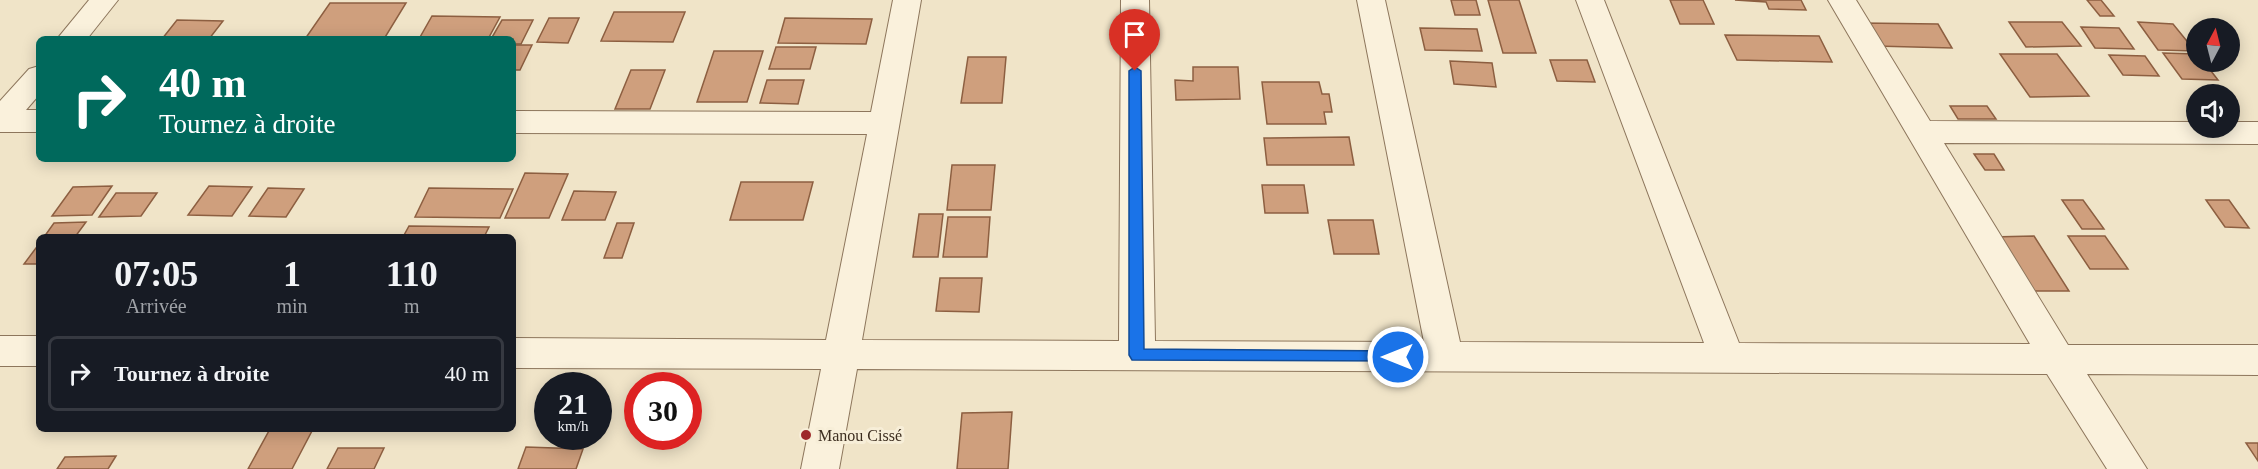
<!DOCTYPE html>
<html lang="fr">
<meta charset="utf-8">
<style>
body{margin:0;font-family:"Times New Roman",serif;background:#242831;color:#f1f3f6;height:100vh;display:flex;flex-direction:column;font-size:22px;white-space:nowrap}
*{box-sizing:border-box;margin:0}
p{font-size:20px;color:#9ea1a6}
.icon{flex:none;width:33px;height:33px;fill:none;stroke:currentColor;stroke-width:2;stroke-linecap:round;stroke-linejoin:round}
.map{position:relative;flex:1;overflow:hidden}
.details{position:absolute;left:36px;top:234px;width:480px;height:198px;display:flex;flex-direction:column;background:#171b24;border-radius:9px;box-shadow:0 3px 15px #0003}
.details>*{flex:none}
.guide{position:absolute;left:36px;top:36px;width:480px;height:126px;border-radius:9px;box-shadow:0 3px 15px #0003;background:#00695c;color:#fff;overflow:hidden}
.needle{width:39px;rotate:7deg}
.fabs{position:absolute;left:2186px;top:18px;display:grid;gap:12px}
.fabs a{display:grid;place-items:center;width:54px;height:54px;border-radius:50%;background:#171b24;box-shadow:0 3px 15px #0003;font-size:30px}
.speed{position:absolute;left:534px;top:372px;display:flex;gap:12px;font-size:30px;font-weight:700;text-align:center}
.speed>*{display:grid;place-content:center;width:78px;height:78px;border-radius:50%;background:#171b24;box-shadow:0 3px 15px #0003;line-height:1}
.speed small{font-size:15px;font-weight:400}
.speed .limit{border:9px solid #d22;background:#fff;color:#111}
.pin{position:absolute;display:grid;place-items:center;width:51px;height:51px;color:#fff;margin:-62px -26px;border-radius:50% 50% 50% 0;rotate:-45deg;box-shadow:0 0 6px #0007}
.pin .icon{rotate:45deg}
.me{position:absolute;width:66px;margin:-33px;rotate:270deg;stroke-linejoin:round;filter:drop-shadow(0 0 4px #0008)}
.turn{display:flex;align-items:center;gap:21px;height:126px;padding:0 24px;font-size:27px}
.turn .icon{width:78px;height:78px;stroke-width:2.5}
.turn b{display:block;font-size:42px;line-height:51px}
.eta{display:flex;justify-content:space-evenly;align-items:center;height:102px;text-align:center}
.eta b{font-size:36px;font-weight:700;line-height:42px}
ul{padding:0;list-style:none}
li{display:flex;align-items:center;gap:18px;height:75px;margin:0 12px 9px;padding:0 12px;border:3px solid #363941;border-radius:9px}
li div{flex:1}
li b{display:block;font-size:22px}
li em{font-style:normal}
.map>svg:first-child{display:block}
.building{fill:#cf9f7d;stroke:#8d5f41;stroke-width:1.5}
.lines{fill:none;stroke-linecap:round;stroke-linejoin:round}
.minor-casing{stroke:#8d765c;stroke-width:2}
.minor{fill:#faf1dc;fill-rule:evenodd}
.route{fill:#1a73e8;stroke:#114b97;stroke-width:1.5}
.poi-dot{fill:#9e2a2b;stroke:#f7eed8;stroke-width:2}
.labels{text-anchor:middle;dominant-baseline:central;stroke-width:6;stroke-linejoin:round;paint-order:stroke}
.poi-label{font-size:16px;fill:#3d2e20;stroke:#f7eed8;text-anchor:start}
</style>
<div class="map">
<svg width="2258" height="469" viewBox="0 0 2258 469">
<rect width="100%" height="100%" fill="#f0e4c8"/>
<g class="building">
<path d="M 1451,0 L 1476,0 L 1480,15 L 1455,15 Z"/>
<path d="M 1488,0 L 1519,0 L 1536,53 L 1503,53 Z"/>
<path d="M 1670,0 L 1703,0 L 1714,24 L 1680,24 Z"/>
<path d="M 1735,0 L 1801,0 L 1806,10 L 1769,9 L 1766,2 Z"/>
<path d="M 2087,0 L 2101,0 L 2114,16 L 2100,16 Z"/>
<path d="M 330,3 L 406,3 L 384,39 L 305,39 Z"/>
<path d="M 614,12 L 685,12 L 673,42 L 601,41 Z"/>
<path d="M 432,16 L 500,17 L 488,39 L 419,39 Z"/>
<path d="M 549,18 L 579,18 L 568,43 L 537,42 Z"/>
<path d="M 785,18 L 872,19 L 866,44 L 778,43 Z"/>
<path d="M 177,20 L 223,21 L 209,39 L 162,39 Z"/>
<path d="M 502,20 L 533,20 L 521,44 L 513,44 L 513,39 L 491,39 Z"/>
<path d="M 2009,22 L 2062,22 L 2081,46 L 2026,47 Z"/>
<path d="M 2138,22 L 2173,24 L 2195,51 L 2158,50 Z"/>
<path d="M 1862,23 L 1938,24 L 1952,48 L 1875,46 Z"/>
<path d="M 2081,27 L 2119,28 L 2134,49 L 2095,48 Z"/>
<path d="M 1420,28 L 1477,29 L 1482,51 L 1425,50 Z"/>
<path d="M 1725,35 L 1819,36 L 1832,62 L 1737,60 Z"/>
<path d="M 513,45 L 532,45 L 520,70 L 513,70 Z"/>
<path d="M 776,47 L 816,47 L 810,69 L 769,69 Z"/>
<path d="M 714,51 L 763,51 L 747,102 L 697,102 Z"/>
<path d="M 2163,53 L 2196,54 L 2196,62 L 2204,62 L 2218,80 L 2182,79 Z"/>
<path d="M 2000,54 L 2057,54 L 2089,96 L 2030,97 Z"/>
<path d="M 2109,55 L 2145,56 L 2159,76 L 2123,75 Z"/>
<path d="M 968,57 L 1006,57 L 1002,103 L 961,103 Z"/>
<path d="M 1550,60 L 1587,60 L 1595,82 L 1557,81 Z"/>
<path d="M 1450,61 L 1492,63 L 1496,87 L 1454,84 Z"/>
<path d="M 1193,67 L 1238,67 L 1240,99 L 1176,100 L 1175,80 L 1193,81 Z"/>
<path d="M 631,70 L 665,70 L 650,109 L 615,109 Z"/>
<path d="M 767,80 L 804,80 L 798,104 L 760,103 Z"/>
<path d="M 1262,82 L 1319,82 L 1322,94 L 1329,94 L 1332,112 L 1324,112 L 1326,124 L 1267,124 Z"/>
<path d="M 1950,106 L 1987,106 L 1996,119 L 1958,119 Z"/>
<path d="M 1349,137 L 1354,165 L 1267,165 L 1264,138 Z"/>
<path d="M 1974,154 L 1994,154 L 2004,170 L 1985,170 Z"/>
<path d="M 952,165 L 995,165 L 991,210 L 947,210 Z"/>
<path d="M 525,173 L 568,174 L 549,218 L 505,218 Z"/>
<path d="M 741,182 L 813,182 L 803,220 L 730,220 Z"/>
<path d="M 1262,185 L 1304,185 L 1308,213 L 1265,213 Z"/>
<path d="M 112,186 L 92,215 L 52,216 L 73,187 Z"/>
<path d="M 209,186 L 252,187 L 232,216 L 188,215 Z"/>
<path d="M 268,188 L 304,189 L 286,217 L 249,216 Z"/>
<path d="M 429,188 L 513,189 L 500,218 L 415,217 Z"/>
<path d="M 574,191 L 616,192 L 605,220 L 562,220 Z"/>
<path d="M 116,193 L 157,193 L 141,216 L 99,217 Z"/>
<path d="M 2062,200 L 2083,200 L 2104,229 L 2082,229 Z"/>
<path d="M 2206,200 L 2229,200 L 2249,228 L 2225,227 Z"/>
<path d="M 919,214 L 943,214 L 938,257 L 913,257 Z"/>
<path d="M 948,217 L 990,217 L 987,257 L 943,257 Z"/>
<path d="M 1328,220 L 1373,220 L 1379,254 L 1334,254 Z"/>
<path d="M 86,222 L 75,237 L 44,237 L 54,223 Z"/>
<path d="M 617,223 L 634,223 L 622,258 L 604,258 Z"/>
<path d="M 409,226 L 489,227 L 484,237 L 403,237 Z"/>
<path d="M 2034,236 L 2069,291 L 2026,291 L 1992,237 Z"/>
<path d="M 2068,236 L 2105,236 L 2128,269 L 2090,269 Z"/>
<path d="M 39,244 L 39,264 L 24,264 Z"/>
<path d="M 940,278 L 982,278 L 979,312 L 936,311 Z"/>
<path d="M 1012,412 L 1008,469 L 957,469 L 962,413 Z"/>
<path d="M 270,429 L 313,429 L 292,469 L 248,469 Z"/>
<path d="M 2246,443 L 2258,443 L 2258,461 Z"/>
<path d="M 526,447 L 583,449 L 576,469 L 518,469 Z"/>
<path d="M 338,448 L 384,448 L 374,469 L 327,469 Z"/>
<path d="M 116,456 L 108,469 L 57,469 L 65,457 Z"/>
</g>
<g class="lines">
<g class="minor-casing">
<g id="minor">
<path d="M 89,0 L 118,0 L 87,39 L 57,39 Z"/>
<path d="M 893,0 L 921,0 L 862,340 L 1119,341 L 1121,0 L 1149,0 L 1155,341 L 1424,342 L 1357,0 L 1385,0 L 1460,342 L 1704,343 L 1576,0 L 1604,0 L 1739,343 L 2030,344 L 1828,0 L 1856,0 L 1930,121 L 2196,122 L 2196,128 L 2229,128 L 2229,122 L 2258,122 L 2258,144 L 1944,143 L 2068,345 L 2258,345 L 2258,375 L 2087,374 L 2147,469 L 2107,469 L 2047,374 L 857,369 L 839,469 L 801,469 L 821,369 L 513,368 L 513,338 L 826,340 L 867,134 L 513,133 L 513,111 L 871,112 Z"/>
<path d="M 39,66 L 39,95 L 26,110 L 39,110 L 39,132 L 0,132 L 0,101 L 29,69 Z"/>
<rect x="0" y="336" width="39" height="30"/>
</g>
</g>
<use href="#minor" class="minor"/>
</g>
<path class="route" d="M 1135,67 L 1141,71 L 1144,349 L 1398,351 L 1405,357 L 1403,361 L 1132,360 L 1129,355 L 1129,71 Z"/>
<circle class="poi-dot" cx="806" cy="435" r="6"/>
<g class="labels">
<g class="poi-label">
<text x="818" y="435">Manou Cissé</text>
</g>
</g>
</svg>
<div class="fabs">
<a><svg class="needle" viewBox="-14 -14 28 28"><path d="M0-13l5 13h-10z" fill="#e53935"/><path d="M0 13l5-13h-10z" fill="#9ea1a6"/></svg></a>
<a><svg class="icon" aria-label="sound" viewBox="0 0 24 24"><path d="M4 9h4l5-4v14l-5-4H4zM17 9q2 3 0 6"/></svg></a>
</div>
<div class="speed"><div>21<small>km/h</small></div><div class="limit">30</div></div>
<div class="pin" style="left:1135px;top:71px;background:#d93025"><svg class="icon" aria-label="arrive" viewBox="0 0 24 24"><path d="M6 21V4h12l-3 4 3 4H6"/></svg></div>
<svg class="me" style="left:1398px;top:357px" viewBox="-20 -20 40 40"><circle r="17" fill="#1a73e8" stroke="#fff" stroke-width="3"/><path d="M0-11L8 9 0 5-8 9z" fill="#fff"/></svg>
<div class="guide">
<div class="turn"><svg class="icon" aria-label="right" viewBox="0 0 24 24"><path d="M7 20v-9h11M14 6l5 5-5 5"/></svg><div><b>40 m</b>Tournez à droite</div></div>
</div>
<section class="details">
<div class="eta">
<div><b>07:05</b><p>Arrivée</p></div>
<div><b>1</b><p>min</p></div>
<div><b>110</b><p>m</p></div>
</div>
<ul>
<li><svg class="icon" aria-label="right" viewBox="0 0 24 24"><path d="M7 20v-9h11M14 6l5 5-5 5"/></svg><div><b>Tournez à droite</b></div><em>40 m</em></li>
</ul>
</section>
</div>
